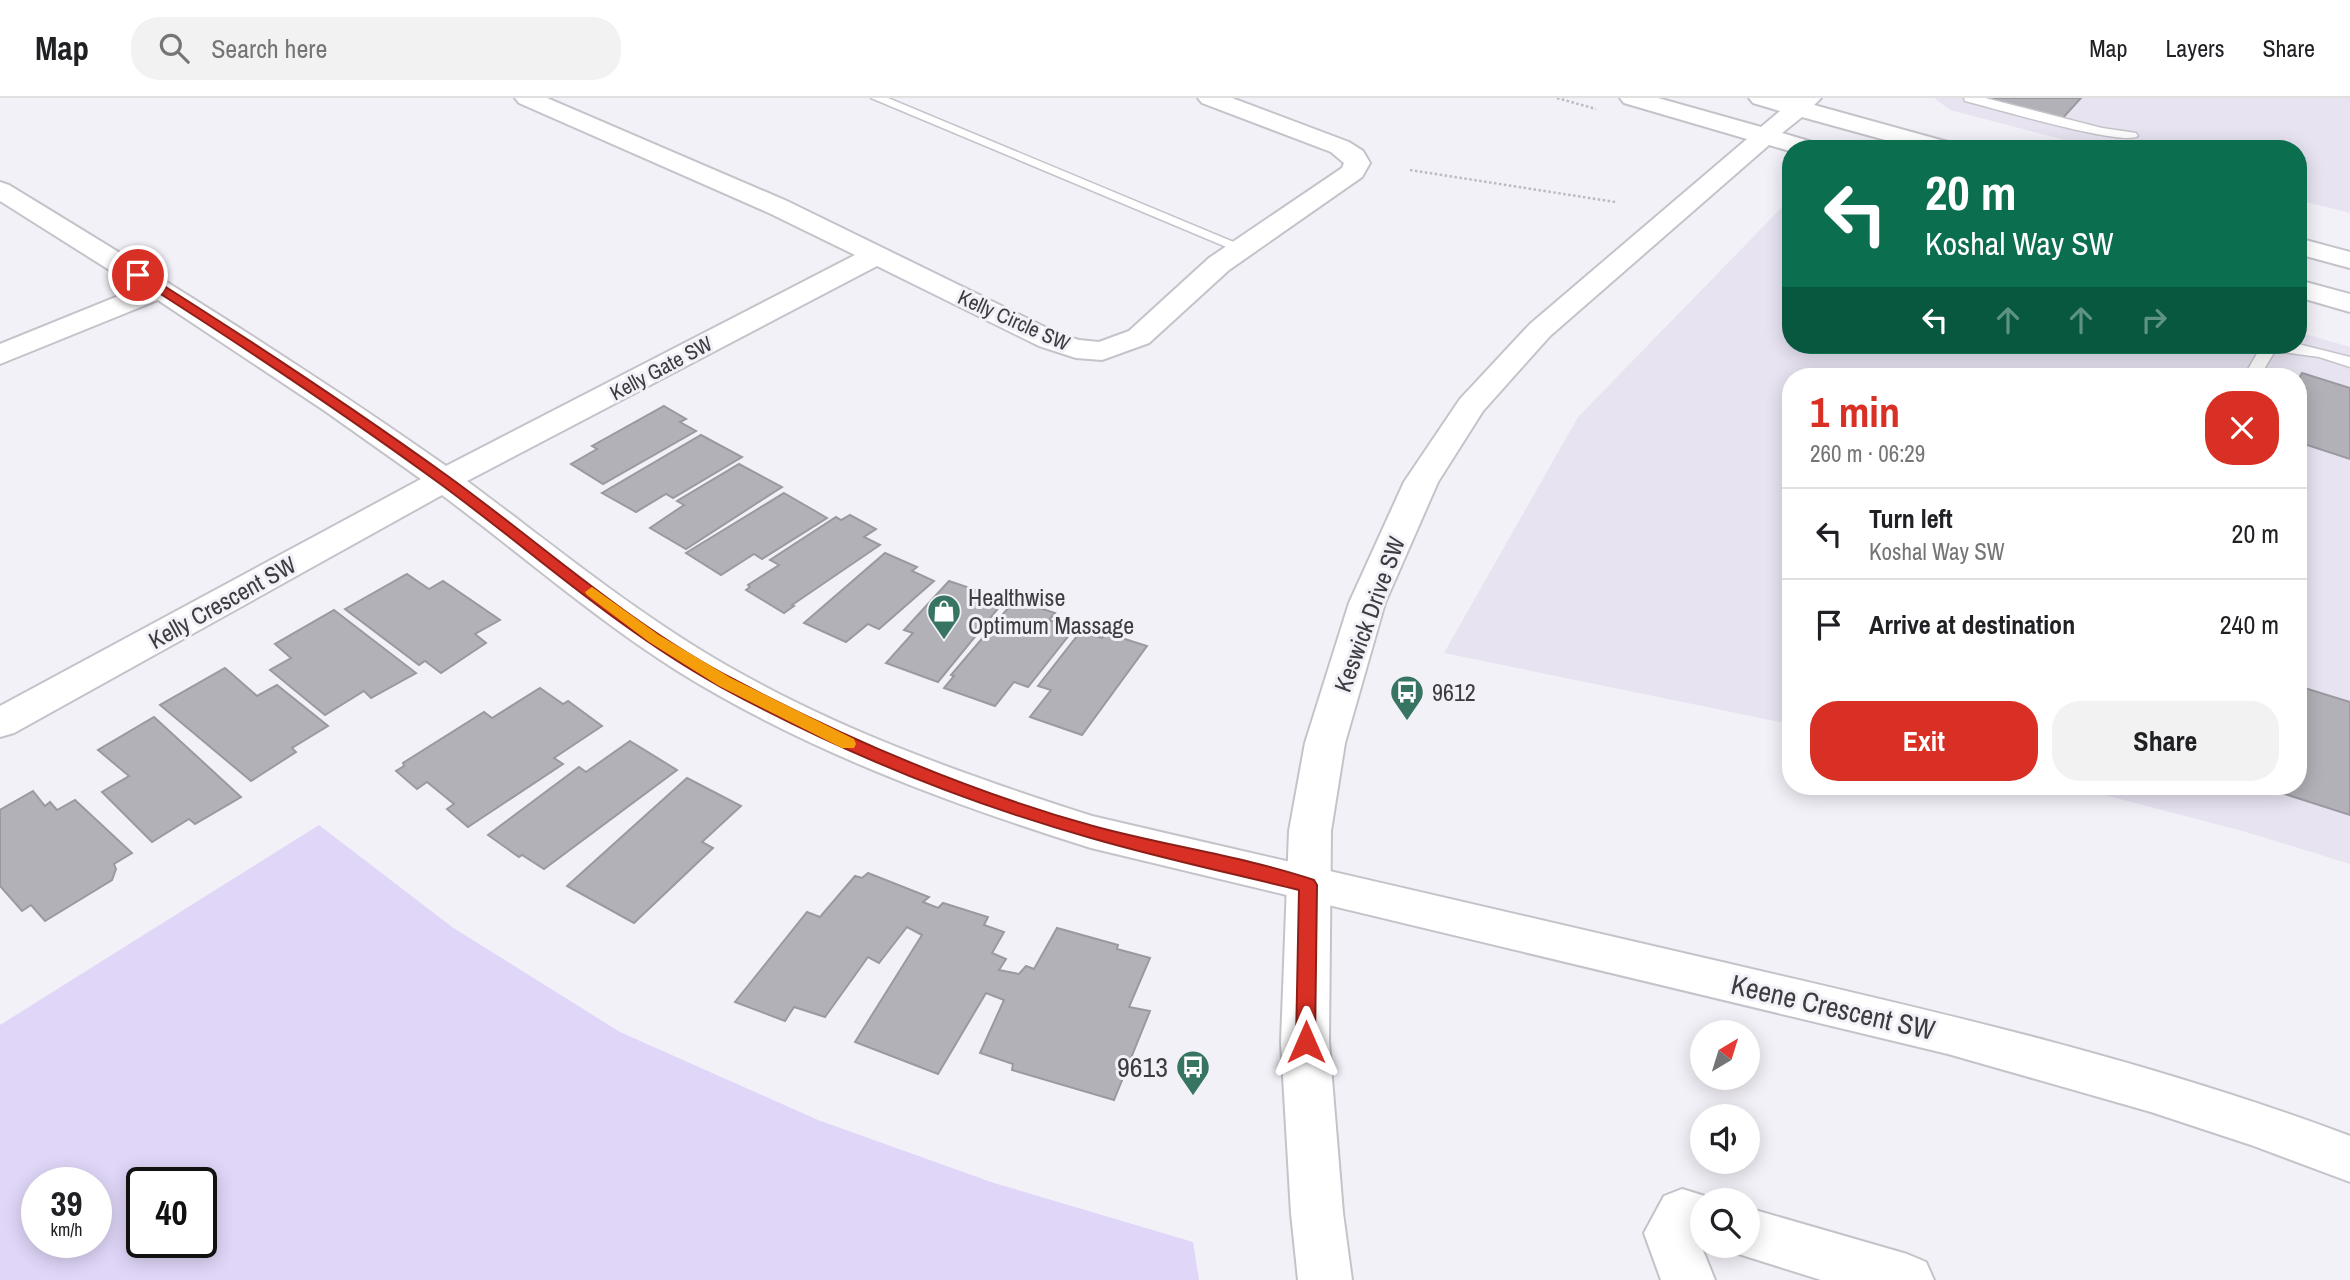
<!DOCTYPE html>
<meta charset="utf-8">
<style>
body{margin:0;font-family:"Archivo Narrow",sans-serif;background:#f2f2f2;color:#202124;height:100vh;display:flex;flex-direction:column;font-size:26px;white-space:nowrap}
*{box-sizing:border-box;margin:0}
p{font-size:23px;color:#757577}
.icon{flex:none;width:38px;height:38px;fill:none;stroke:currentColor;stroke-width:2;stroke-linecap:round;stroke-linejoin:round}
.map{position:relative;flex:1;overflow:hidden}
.details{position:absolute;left:1782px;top:270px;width:525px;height:427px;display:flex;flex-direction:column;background:#fff;border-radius:28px;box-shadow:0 4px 18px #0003}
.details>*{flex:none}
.guide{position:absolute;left:1782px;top:42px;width:525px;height:214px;border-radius:28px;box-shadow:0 4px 18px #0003;background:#0b6e4f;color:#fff;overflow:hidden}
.needle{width:46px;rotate:38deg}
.fabs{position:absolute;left:1690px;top:922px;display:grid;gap:14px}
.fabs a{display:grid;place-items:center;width:70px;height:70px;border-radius:50%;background:#fff;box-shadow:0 4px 18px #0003;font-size:35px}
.speed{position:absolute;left:21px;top:1069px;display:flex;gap:14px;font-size:35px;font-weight:700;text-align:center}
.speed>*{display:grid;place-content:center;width:91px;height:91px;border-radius:50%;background:#fff;box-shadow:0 4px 18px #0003;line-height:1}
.speed small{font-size:18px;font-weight:400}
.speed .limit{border:4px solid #111;border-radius:10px;background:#fff;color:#111}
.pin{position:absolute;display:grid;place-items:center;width:60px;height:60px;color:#fff;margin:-30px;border:4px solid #fff;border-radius:50%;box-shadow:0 2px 7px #0007}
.me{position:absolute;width:77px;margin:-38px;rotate:0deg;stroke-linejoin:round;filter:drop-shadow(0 0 5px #0008)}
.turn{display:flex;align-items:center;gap:24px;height:147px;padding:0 28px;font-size:32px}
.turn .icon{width:91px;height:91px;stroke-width:2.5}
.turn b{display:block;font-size:49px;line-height:60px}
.lanes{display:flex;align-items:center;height:66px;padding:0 28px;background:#0003;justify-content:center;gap:35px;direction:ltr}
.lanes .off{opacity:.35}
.round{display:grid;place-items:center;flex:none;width:74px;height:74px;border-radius:28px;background:#f2f2f2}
.head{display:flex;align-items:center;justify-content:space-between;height:119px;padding:0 28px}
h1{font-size:42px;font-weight:700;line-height:52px;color:#d93025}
.action{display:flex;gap:14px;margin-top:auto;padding:14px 28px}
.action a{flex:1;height:80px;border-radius:28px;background:#d93025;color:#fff;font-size:28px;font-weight:700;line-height:80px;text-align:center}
.action a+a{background:#f2f2f2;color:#202124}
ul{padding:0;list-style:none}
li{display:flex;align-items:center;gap:21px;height:91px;padding:0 28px;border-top:2px solid #e0e0e0}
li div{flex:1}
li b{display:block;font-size:26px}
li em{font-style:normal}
header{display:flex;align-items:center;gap:42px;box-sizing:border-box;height:98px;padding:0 35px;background:#fff;border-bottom:2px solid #e0e0e0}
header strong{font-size:33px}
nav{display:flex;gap:38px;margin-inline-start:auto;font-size:24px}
.search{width:490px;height:63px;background:#f2f2f2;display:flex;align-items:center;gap:18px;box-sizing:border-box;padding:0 24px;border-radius:28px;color:#757577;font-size:26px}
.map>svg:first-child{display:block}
.built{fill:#e7e3f1}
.green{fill:#e0d6f8;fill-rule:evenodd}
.building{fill:#b3b1b8;stroke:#9b99a0;stroke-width:2}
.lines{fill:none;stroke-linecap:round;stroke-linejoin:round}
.lane-casing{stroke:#c5c3ca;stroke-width:3}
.street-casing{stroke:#c5c3ca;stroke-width:4}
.secondary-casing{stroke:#c5c3ca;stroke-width:4}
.path{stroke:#bcbbc0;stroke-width:2.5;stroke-dasharray:2.5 2.5;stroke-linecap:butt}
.lane{fill:#fff;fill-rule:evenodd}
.street{fill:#fff;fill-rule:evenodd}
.secondary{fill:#fff;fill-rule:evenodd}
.route{fill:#d93025;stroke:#8d1f18;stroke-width:2}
.slow{fill:#f59e0b}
.labels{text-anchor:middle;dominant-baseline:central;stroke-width:6;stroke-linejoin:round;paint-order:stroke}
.far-street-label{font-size:21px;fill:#3d3c3f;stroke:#f3f1f8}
.poi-label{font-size:24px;fill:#3d3c3f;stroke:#f3f1f8;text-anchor:start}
.street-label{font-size:24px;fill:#3d3c3f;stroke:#f3f1f8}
.near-street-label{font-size:28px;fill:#3d3c3f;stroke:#f3f1f8}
.near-poi-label{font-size:28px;fill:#3d3c3f;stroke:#f3f1f8;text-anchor:end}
</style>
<header>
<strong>Map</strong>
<div class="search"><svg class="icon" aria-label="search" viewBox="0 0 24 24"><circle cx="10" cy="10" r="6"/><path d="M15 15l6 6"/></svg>Search here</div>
<nav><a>Map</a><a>Layers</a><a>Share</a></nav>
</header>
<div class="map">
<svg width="2350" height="1182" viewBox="0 0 2350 1182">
<rect width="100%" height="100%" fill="#f3f1f8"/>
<g class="built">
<path d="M 1934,0 L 2350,0 L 2350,115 L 2298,102 L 2298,51 L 2099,51 L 1950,12 Z"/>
<path d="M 1790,101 L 1790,247 L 2298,247 L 2298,234 L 2350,249 L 2350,766 L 2246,734 L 2070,688 L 2298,688 L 2298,278 L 1790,278 L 1790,626 L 1444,555 L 1578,319 Z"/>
</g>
<path class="green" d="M 319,727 L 452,829 L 620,934 L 818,1022 L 994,1085 L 1193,1144 L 1199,1182 L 0,1182 L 0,927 ZM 37,1085 L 96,1085 L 96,1144 L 37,1144 ZM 142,1085 L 201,1085 L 201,1144 L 142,1144 Z"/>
<g class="building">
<path d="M 1975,0 L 2081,0 L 2061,22 Z"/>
<path d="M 2302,275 L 2350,290 L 2350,361 L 2298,344 L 2298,282 Z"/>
<path d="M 664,308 L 686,321 L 680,324 L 696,333 L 603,386 L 571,366 L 597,351 L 592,348 Z"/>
<path d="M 701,337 L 742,359 L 673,400 L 666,396 L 636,414 L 602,395 Z"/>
<path d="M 739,366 L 782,389 L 686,451 L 650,430 L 684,407 L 677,403 Z"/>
<path d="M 784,395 L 827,420 L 762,461 L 754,456 L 721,477 L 686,455 Z"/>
<path d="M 850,417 L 876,431 L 864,439 L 880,447 L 792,507 L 794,508 L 784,515 L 746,492 L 750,489 L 748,487 L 779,467 L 770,462 L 836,419 L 841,422 Z"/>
<path d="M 885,455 L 917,469 L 912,473 L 934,483 L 879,531 L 868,526 L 846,544 L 804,525 Z"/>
<path d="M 407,476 L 429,491 L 443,483 L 500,522 L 475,536 L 486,545 L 441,575 L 425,563 L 419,567 L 345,511 Z"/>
<path d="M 949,483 L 1005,502 L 938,584 L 886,565 L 913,535 L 904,532 Z"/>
<path d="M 1015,502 L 1055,515 L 1049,522 L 1074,531 L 1028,589 L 1014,584 L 995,608 L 944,590 L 954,578 L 951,577 Z"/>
<path d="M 334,512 L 416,575 L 371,600 L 364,593 L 325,617 L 270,572 L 291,560 L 275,546 Z"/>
<path d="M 1081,533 L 1102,540 L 1106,535 L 1147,548 L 1082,637 L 1030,619 L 1051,592 L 1038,588 Z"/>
<path d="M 225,570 L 257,598 L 277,587 L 328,628 L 292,650 L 296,654 L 251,683 L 160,607 Z"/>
<path d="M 2298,588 L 2350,604 L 2350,717 L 2260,688 L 2298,688 Z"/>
<path d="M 540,590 L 563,606 L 568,603 L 602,628 L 554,660 L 563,666 L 468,729 L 447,711 L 454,706 L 427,684 L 417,691 L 396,673 L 404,668 L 403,665 L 484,614 L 492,620 Z"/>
<path d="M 154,619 L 241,699 L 195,726 L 189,721 L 152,744 L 102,694 L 129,678 L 98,652 Z"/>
<path d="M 630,643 L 677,672 L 544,771 L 522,757 L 519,759 L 488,737 L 579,669 L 586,674 Z"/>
<path d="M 687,680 L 741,708 L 702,744 L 713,750 L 634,825 L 567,788 Z"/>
<path d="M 33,693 L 45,708 L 50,704 L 57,712 L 75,702 L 132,755 L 114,766 L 116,771 L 112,782 L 45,823 L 31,807 L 22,813 L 0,788 L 0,712 Z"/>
<path d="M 868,775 L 929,799 L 923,804 L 938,810 L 943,805 L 988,819 L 984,827 L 1004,834 L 992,855 L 1006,861 L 999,872 L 1019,876 L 1026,868 L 1034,871 L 1057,830 L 1118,847 L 1117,851 L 1150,860 L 1129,909 L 1150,913 L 1114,1002 L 1012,972 L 1013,966 L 980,955 L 1004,902 L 986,895 L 938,976 L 855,944 L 922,837 L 907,829 L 879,865 L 868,859 L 825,919 L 794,909 L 785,923 L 735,904 L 807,814 L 820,819 L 855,778 L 862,780 Z"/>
</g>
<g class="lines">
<g class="lane-casing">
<g id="lane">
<path d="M 871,0 L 888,0 L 1248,150 L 1241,154 L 1236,153 Z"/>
<path d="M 1964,0 L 1985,0 L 2102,30 L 2136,35 L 2138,38 C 2124,49 1990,9 1965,3 Z"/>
<path d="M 2298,246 L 2350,259 L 2350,269 L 2319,259 L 2275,253 L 2260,278 L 2244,278 L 2262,247 Z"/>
</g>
</g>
<g class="street-casing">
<g id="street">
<path d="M 515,0 L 547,0 L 787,103 L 1059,236 L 1079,242 L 1099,244 L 1129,233 L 1209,160 L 1342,70 L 1344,65 L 1331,54 L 1202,5 L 1198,0 L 1232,0 L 1349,44 L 1363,53 L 1370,65 L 1362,79 L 1229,172 L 1149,245 L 1102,262 L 1076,260 L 1039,248 L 877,168 L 467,383 C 556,449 642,521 740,575 C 851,637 971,679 1092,718 C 1302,767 1512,815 1722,864 C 1934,913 2146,961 2350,1038 L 2350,1084 L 2251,1047 L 2151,1014 L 1948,956 L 1091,750 C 948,705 804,652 676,572 C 594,520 520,455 442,397 L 14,635 L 0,639 L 0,608 L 421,381 L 325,313 L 158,202 L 0,266 L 0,246 L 138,190 L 0,103 L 0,84 L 9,87 C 157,177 304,268 446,368 L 855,157 L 769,115 L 519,5 Z"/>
<path d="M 1682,1091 L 1718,1102 L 1703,1102 L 1703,1145 L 1700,1145 L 1715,1182 L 1661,1182 L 1644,1135 L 1664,1098 Z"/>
<path d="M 1748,1110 L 1907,1156 L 1926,1164 L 1934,1182 L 1821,1182 L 1729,1153 L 1727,1148 L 1748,1148 Z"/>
</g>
</g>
<g class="secondary-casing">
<g id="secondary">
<path d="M 1620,0 L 1658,0 L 1761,29 L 1780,13 L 1753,5 L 1749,0 L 1821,0 L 1814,7 L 1955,46 L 1958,51 L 1918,51 L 1802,19 L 1782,35 L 1819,46 L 1822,51 L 1790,51 L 1790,53 L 1769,47 L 1550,238 L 1483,313 L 1438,384 L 1385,505 L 1345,645 L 1331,733 L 1329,944 L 1343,1115 L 1352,1182 L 1298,1182 L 1291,1115 L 1281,944 L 1289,733 L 1305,645 L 1349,505 L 1404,384 L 1460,301 L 1530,226 L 1747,41 L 1624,5 Z"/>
<path d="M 2298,140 L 2350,154 L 2350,170 L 2298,156 Z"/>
<path d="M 2298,182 L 2350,196 L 2350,214 L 2298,199 Z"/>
</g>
</g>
<g class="path">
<path d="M 1557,0 L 1596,11"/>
<path d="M 1410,72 L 1615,104"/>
</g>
<use href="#lane" class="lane"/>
<use href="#street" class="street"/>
<use href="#secondary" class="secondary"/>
</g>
<path class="route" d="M 134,174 L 142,174 C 247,240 349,307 449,379 C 543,447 631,528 733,581 C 847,641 968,693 1093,728 C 1166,748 1242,758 1314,782 L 1317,787 L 1315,944 L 1312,950 L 1306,952 L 1299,950 L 1296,944 L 1299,792 C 1230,775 1160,760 1091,740 C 963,704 837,652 721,589 C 619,533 532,453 439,385 C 340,313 238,245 134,179 Z"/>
<path class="slow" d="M 592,489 L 659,537 L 731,580 L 854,641 L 856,646 L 854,650 L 842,650 L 719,588 L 649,544 L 587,497 L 585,494 Z"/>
<defs>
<g id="shop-pin" transform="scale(1.75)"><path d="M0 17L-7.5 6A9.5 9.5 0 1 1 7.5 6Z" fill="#377562" stroke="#f3f1f8"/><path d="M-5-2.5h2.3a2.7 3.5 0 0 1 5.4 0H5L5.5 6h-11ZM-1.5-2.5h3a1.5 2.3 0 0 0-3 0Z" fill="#fff"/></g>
<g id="bus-pin" transform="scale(1.75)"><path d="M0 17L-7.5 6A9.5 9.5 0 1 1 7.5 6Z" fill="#377562" stroke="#f3f1f8"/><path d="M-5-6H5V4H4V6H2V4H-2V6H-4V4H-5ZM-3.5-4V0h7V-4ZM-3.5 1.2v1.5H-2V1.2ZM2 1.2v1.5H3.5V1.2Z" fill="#fff"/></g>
</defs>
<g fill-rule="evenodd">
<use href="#shop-pin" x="944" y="513"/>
<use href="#bus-pin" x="1407" y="594"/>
<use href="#bus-pin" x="1193" y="969"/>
</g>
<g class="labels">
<g class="far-street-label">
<text transform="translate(1014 222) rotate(24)">Kelly Circle SW</text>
<text transform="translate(661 270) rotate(-28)">Kelly Gate SW</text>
</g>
<g class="poi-label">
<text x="968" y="499">Healthwise<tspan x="968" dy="28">Optimum Massage</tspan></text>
<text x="1432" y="594">9612</text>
</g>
<g class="street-label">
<text transform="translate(222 504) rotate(-29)">Kelly Crescent SW</text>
<text transform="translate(1369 516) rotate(-70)">Keswick Drive SW</text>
</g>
<g class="near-street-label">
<text transform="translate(1833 909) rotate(13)">Keene Crescent SW</text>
</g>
<g class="near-poi-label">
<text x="1168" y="969">9613</text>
</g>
</g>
</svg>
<div class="fabs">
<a><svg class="needle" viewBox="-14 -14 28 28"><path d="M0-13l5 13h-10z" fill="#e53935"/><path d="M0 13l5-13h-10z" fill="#757577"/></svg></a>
<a><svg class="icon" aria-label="sound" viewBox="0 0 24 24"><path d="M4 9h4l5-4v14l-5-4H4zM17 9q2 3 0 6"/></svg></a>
<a><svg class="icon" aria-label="search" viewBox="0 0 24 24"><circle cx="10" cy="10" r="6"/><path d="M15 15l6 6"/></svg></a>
</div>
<div class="speed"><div>39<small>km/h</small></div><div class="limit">40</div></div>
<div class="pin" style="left:138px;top:177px;background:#d93025"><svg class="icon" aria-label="arrive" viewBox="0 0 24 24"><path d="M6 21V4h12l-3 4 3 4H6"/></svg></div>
<svg class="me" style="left:1306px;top:944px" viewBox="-20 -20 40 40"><path d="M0-17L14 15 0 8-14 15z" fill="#d93025" stroke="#fff" stroke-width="4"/></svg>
<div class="guide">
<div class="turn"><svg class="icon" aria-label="left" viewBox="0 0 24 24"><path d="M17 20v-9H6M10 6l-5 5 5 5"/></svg><div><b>20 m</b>Koshal Way SW</div></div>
<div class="lanes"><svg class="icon" aria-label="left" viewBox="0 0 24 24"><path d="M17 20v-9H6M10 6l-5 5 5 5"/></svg><svg class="icon off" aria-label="ahead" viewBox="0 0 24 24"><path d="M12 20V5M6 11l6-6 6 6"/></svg><svg class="icon off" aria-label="ahead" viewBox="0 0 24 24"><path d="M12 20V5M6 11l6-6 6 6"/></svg><svg class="icon off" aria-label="right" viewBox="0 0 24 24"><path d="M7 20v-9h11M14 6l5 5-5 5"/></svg></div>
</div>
<section class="details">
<div class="head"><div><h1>1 min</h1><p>260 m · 06:29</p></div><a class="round" style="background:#d93025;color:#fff"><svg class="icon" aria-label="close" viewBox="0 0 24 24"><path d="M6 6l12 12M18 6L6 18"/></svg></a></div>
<ul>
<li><svg class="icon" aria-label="left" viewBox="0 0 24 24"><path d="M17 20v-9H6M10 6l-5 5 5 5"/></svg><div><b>Turn left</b><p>Koshal Way SW</p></div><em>20 m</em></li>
<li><svg class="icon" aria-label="arrive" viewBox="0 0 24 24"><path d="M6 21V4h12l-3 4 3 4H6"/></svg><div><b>Arrive at destination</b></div><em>240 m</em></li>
</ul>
<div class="action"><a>Exit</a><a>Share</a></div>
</section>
</div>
